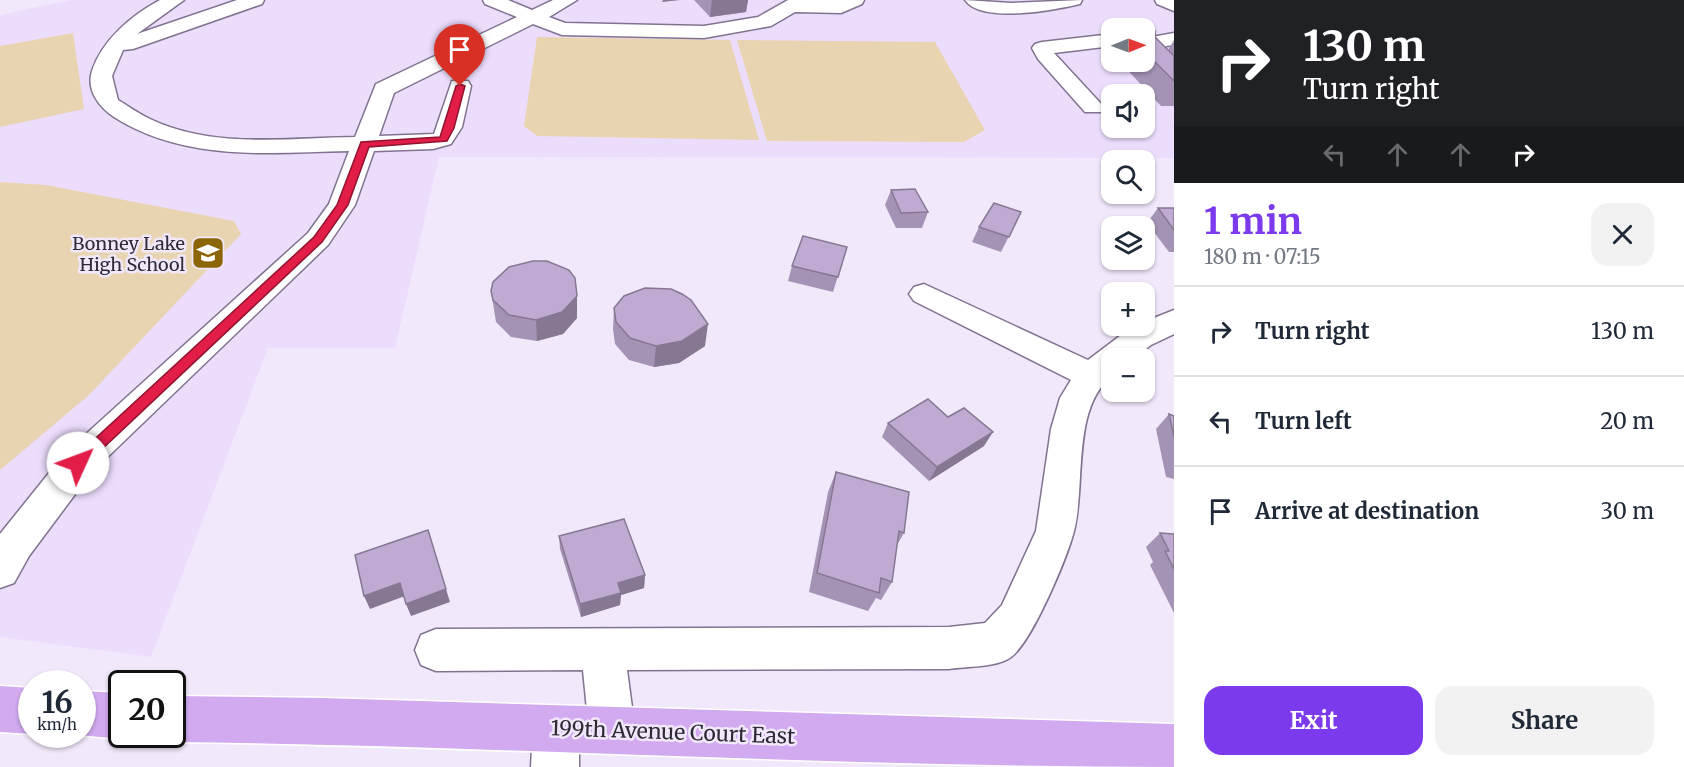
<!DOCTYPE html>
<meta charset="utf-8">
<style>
body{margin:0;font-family:Merriweather,serif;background:#f2f2f3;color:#1f2937;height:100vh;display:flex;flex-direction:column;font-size:22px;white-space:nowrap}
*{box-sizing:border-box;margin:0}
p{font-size:20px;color:#747a83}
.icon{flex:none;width:33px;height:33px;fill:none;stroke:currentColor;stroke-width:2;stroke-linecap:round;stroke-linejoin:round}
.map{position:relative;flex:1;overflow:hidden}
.panel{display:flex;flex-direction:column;background:#fff;width:510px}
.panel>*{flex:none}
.top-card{background:#202124;color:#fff;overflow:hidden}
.needle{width:39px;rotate:89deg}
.buttons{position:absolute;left:1101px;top:18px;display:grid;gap:12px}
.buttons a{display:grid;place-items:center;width:54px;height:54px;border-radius:12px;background:#fff;box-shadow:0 2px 4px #0004;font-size:30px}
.speed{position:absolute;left:18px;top:670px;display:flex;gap:12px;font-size:30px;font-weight:700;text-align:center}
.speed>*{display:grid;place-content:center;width:78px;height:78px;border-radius:50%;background:#fff;box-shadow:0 2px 4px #0004;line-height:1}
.speed small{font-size:15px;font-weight:400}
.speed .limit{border:3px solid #111;border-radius:9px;background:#fff;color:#111}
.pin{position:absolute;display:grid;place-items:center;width:51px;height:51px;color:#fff;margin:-62px -26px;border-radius:50% 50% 50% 0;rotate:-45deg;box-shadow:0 0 6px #0007}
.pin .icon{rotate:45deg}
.me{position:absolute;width:66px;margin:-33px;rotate:47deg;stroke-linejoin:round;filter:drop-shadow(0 0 4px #0008)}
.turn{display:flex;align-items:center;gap:21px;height:126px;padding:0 30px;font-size:27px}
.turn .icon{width:78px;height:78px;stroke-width:2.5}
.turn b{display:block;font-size:42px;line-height:51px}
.lanes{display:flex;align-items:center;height:57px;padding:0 30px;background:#0003;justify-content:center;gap:30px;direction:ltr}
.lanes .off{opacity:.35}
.round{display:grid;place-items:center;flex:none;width:63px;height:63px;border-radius:18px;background:#f2f2f3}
.headline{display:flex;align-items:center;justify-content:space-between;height:102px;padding:0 30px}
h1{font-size:36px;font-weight:700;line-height:45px;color:#7c3aed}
.button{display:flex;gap:12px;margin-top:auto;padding:12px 30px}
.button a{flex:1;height:69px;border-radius:18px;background:#7c3aed;color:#fff;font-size:24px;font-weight:700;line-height:69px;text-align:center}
.button a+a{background:#f2f2f3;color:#1f2937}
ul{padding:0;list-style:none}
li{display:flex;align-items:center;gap:18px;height:90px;padding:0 30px;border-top:2px solid #e0e1e3}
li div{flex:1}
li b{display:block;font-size:22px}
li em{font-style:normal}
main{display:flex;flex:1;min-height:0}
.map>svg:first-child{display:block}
.built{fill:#edddfd;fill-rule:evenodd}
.green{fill:#e8d4b1}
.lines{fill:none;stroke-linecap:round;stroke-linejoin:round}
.minor-casing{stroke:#817390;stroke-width:3}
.major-casing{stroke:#fff;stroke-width:3}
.minor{fill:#fff;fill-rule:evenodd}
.major{fill:#d1aaf0;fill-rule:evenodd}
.wall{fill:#a493b5}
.shaded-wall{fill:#867893}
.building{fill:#bfabd2;stroke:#867893;stroke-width:1.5}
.route{fill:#e11d48;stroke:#92132f;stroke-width:1.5}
.labels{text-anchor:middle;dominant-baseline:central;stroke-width:5;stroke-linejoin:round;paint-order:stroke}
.poi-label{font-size:18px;fill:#302936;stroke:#f2e8fc;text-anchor:end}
.near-street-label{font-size:21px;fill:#302936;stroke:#f2e8fc}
</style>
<main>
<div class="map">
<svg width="1174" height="767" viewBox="0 0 1174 767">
<rect width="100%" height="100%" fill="#f2e8fc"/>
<path class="built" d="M 70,0 L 1174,0 L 1174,158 L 439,157 L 395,348 L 268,348 L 151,657 L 0,637 L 0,15 ZM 1112,28 L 1144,28 L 1144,62 L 1112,62 ZM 1112,94 L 1144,94 L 1144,128 L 1112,128 Z"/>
<g class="green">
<path d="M 73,33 L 84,109 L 0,127 L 0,46 Z"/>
<path d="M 537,37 L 730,40 L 759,140 L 537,136 L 524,126 Z"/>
<path d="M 737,40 L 935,42 L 985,130 L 964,142 L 767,141 Z"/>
<path d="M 0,182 L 46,185 L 234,221 L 241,234 L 89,395 L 0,470 Z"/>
</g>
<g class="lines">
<g class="minor-casing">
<g id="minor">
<path d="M 160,0 L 184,0 L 137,34 L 237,0 L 264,0 L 262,4 L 133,49 L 123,50 L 112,76 L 118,100 C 128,106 139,114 150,119 C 213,149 287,138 355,137 L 376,84 L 517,17 L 485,4 L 483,0 L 508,0 L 532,10 L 553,0 L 577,0 L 549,17 L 565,23 L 704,26 L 758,17 L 788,0 L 864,0 L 862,4 L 841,13 L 795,12 L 771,26 L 704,38 L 562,35 L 533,24 L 394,93 L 379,136 L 434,134 L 452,81 L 468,81 L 471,86 L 462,127 L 451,144 L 433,149 L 374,151 L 355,205 L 328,245 L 91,473 L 29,556 L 14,583 L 0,588 L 0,534 L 65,453 L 308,233 L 329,204 L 349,151 C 269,153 185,162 114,117 C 99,107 86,90 92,71 C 102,40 132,15 160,0 Z"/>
<path d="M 965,0 L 1011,3 L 1082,0 L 1080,4 C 1055,10 981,24 965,0 Z"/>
<path d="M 1155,0 L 1174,0 L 1174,11 L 1157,4 Z"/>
<path d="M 1174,33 L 1174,45 L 1166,46 L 1161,52 L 1174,66 L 1174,85 L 1166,83 L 1144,59 L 1144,46 L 1152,37 Z"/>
<path d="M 1112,34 L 1112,46 L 1054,53 L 1104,107 L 1101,112 L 1085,112 L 1038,59 L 1032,48 L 1035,44 L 1042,42 Z"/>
<path d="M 924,284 L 1088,360 L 1129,329 L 1144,326 L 1144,322 L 1174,310 L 1174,334 L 1151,345 L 1134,358 L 1112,358 L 1112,376 C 1071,408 1086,486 1074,531 C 1067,558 1032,642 1011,657 C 996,668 967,666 949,669 L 627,670 L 635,730 L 628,746 L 612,753 L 596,746 L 589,730 L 583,670 L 436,671 L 421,665 L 415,650 L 421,635 L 436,629 L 949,627 L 985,623 L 1002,605 L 1036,531 L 1051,429 L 1060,398 L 1071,380 L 914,301 L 909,294 L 914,287 Z"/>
<path d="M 556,706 L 572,713 L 579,729 L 579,767 L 531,767 L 533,729 L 540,713 Z"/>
</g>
</g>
<g class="major-casing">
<g id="major">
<path d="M 0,686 L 32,688 L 32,734 L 0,732 Z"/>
<path d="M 82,691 L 122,693 L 122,735 L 131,735 L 122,739 L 78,735 L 82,735 Z"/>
<path d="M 172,696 L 323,698 L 1174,724 L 1174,767 C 840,767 506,746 172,742 L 156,735 L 172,735 Z"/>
</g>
</g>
<use href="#minor" class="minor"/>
<use href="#major" class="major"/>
</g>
<g class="wall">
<path d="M 694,0 L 748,0 L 746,12 L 710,17 Z"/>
<path d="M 1144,31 L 1155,37 L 1168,50 L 1174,40 L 1174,106 L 1161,106 L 1120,62 L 1144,62 Z"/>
<path d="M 891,190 L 928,212 L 922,228 L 896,228 L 885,205 Z"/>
<path d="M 1158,208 L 1174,208 L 1174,252 L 1169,252 L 1147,223 Z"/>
<path d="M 1021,212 L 1001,252 L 972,242 L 979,227 Z"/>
<path d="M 847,247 L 833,292 L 788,281 L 792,266 Z"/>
<path d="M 491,291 L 577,296 L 577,318 L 563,334 L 537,341 L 511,337 L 496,322 Z"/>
<path d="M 614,308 L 705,346 L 679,363 L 654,367 L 629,360 L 615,344 L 613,329 Z"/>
<path d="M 1169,414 L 1174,416 L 1174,479 L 1166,477 L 1156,429 Z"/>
<path d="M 888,423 L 984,446 L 929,481 L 882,437 Z"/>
<path d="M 836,472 L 904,533 L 897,545 L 892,582 L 881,600 L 876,598 L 868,611 L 809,592 L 828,492 Z"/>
<path d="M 1160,533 L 1174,534 L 1174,613 L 1150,565 L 1153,562 L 1146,547 Z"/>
<path d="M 559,536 L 645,575 L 644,588 L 621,595 L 620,605 L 581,617 L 560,549 Z"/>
</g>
<g class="shaded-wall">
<path d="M 663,0 L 680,0 L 662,2 Z"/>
<path d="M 712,0 L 748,0 L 746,12 L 710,17 Z"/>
<path d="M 577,296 L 577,318 L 563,334 L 537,341 L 536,320 Z"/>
<path d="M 708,324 L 705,346 L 679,363 L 654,367 L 656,346 Z"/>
<path d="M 993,432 L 984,446 L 929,481 L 937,467 Z"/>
<path d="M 645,575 L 644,588 L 621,595 L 620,605 L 581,617 L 580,604 L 618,583 Z"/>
<path d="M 400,583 L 405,596 L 370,609 L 364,596 Z"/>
<path d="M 446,589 L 450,602 L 411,616 L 406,604 Z"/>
</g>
<g class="building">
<path d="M 1144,31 L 1155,31 L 1155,37 L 1174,56 L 1174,81 L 1144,51 Z"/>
<path d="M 915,189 L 928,212 L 901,213 L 891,190 Z"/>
<path d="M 994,203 L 1021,212 L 1009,237 L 979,227 Z"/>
<path d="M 1158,208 L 1174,208 L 1174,230 Z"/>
<path d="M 803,236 L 847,247 L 838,277 L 792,266 Z"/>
<path d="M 533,261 L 547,261 L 569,270 L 575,278 L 577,296 L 562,312 L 536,320 L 509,315 L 493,300 L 491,291 L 493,282 L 509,267 Z"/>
<path d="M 645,288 L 671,289 L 682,294 L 691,300 L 708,324 L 682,341 L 656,346 L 630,338 L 616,322 L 614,308 L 624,296 Z"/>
<path d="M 928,399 L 948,417 L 964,408 L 993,432 L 937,467 L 888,423 Z"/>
<path d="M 1169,414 L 1174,416 L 1174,437 Z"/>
<path d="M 836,472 L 909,492 L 904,533 L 899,531 L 892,582 L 881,578 L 879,593 L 817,573 Z"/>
<path d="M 624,519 L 645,575 L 618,583 L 621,593 L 580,604 L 559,536 Z"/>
<path d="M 428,530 L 446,589 L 406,604 L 400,583 L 364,596 L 355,555 Z"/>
<path d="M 1160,533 L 1174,534 L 1174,569 L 1165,551 L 1169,551 Z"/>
</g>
<path class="route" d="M 460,84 L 465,86 L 454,128 L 447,141 L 369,147 L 348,205 L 322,242 L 83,467 L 73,467 L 71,463 L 73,459 L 314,237 L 337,205 L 361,142 L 440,137 L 456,86 Z"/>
<defs>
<g id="school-square" transform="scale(1.725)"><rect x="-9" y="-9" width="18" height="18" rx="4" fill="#8c6507" stroke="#f2e8fc"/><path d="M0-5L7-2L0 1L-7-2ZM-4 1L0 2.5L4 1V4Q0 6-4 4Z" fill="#fff"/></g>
</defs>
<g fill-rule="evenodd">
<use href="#school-square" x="208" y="253"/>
</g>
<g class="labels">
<g class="poi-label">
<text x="185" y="243">Bonney Lake<tspan x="185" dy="21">High School</tspan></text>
</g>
<g class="near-street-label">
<text transform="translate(673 732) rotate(2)">199th Avenue Court East</text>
</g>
</g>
</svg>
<div class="buttons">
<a><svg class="needle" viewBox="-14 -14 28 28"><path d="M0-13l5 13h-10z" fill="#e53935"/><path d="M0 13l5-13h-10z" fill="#747a83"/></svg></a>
<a><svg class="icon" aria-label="sound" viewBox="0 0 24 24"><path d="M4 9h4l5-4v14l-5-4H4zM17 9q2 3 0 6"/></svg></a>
<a><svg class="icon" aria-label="search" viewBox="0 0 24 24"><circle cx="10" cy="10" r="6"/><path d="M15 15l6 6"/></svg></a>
<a><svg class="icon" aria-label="layers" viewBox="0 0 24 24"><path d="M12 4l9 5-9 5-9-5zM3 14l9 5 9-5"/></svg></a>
<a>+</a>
<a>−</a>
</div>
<div class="speed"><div>16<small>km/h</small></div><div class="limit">20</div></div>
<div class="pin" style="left:460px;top:86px;background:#d93025"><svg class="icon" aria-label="arrive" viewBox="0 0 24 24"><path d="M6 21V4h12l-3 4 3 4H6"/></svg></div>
<svg class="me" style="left:78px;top:463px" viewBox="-20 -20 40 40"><circle r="19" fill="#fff"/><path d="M0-13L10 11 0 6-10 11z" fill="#e11d48"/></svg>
</div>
<section class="panel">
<div class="top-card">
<div class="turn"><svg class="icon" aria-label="right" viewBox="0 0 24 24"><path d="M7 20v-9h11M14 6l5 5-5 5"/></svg><div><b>130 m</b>Turn right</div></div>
<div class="lanes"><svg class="icon off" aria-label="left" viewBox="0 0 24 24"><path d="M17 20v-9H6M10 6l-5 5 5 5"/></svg><svg class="icon off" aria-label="ahead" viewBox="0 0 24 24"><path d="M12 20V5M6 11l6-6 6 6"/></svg><svg class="icon off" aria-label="ahead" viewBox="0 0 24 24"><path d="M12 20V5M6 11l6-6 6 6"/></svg><svg class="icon" aria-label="right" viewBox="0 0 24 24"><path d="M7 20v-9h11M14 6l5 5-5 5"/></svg></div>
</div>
<div class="headline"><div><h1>1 min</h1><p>180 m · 07:15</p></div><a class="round"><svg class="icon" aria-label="close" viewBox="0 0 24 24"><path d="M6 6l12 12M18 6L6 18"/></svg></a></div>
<ul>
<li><svg class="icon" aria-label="right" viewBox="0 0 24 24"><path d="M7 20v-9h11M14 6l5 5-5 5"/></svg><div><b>Turn right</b></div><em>130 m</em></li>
<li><svg class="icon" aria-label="left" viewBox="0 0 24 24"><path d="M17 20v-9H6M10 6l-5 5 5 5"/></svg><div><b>Turn left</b></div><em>20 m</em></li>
<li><svg class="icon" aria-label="arrive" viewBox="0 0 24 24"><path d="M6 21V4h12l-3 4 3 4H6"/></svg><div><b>Arrive at destination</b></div><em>30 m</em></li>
</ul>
<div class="button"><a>Exit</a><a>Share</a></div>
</section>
</main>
